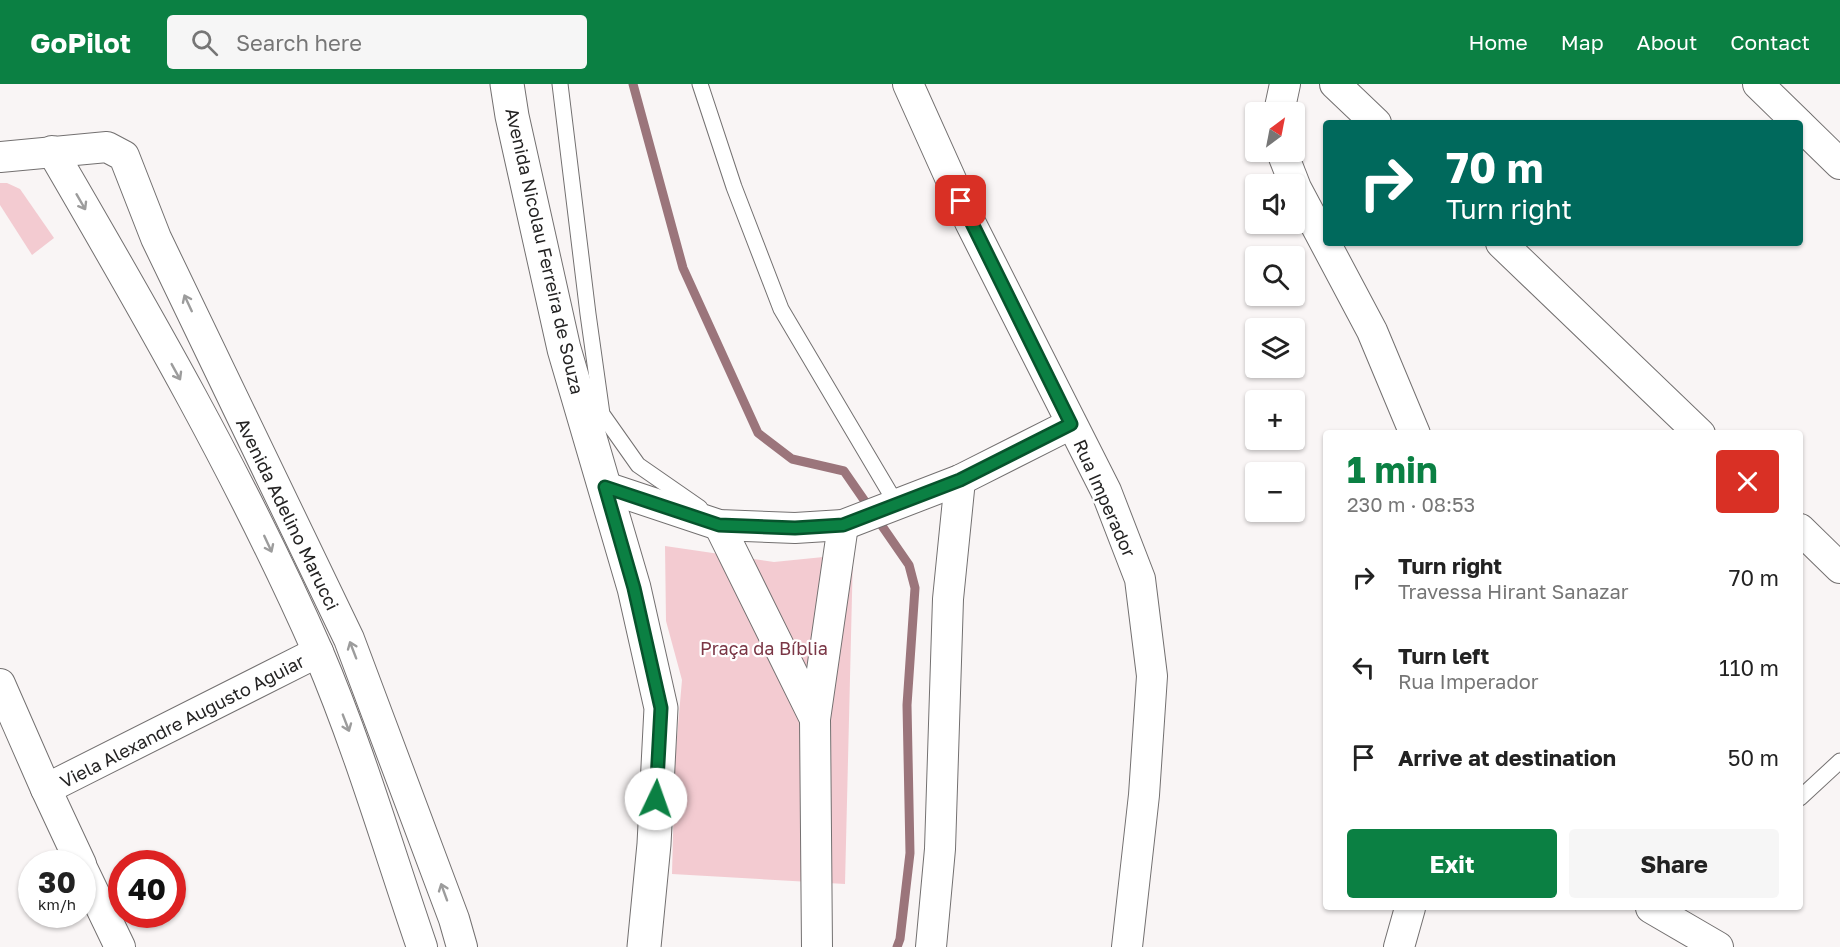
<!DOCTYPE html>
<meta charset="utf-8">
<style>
body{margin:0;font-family:"Golos Text",sans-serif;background:#f6f6f6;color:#222;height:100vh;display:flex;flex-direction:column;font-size:22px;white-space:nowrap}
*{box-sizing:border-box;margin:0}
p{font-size:20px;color:#767676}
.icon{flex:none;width:33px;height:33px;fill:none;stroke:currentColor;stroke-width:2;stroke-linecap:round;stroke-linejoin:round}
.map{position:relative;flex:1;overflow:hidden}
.details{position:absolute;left:1323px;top:346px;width:480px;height:480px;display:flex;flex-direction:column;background:#fff;border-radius:6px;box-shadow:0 2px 4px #0004}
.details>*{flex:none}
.banner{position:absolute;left:1323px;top:36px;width:480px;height:126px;border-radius:6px;box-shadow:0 2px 4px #0004;background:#00695c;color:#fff;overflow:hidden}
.needle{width:39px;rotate:32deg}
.tools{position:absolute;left:1245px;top:18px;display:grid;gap:12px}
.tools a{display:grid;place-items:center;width:60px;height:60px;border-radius:6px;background:#fff;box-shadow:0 2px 4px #0004;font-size:30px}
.speed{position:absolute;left:18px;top:766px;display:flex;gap:12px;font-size:30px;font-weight:700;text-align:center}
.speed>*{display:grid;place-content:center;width:78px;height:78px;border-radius:50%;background:#fff;box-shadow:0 2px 4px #0004;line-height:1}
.speed small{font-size:15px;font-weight:400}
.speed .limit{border:9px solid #d22;background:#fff;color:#111}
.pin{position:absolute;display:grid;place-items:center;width:51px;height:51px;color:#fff;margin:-26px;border-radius:12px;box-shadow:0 3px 9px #0006}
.me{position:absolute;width:66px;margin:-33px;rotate:3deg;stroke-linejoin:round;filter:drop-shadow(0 0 4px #0008)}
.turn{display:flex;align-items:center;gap:21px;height:126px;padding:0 24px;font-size:27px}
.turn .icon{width:78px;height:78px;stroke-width:2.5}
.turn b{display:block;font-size:42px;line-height:51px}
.round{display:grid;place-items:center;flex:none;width:63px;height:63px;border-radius:6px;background:#f6f6f6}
.head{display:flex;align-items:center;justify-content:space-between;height:102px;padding:0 24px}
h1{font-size:36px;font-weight:700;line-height:45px;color:#0b8043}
.button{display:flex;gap:12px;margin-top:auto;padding:12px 24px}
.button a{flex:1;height:69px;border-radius:6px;background:#0b8043;color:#fff;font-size:24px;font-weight:700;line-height:69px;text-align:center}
.button a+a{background:#f6f6f6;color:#222}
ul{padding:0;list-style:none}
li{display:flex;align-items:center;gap:18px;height:90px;padding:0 24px}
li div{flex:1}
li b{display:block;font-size:22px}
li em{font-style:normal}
header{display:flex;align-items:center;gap:36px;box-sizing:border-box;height:84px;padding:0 30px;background:#0b8043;color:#fff}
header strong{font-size:28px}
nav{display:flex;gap:33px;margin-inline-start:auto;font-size:21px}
.search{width:420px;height:54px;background:#f6f6f6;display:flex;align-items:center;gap:15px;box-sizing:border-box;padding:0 21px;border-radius:6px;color:#767676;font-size:22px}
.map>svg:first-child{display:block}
.green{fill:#f3cbd1}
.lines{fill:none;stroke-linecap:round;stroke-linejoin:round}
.stream{stroke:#9b757b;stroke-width:9}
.lane-casing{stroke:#737070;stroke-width:17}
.street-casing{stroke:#737070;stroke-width:32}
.secondary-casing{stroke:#737070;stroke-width:35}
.lane{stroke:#fff;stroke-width:15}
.street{stroke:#fff;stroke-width:30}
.secondary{stroke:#fff;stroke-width:33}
.oneway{stroke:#9c9c9c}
.route-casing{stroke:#07532c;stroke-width:15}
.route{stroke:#0b8043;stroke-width:10}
.labels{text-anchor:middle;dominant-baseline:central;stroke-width:4.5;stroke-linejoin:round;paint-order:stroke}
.street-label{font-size:18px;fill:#242323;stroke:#fff}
.park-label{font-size:18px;fill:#7a3645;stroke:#fff}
</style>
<header>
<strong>GoPilot</strong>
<div class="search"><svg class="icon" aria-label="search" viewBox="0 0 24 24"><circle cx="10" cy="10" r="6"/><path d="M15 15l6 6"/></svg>Search here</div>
<nav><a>Home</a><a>Map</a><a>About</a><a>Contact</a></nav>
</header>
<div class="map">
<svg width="1840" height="863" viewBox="0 0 1840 863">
<rect width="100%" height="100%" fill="#f9f5f5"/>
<g class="green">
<path d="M 0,99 L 7,99 L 20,105 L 54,154 L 32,171 L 0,121 Z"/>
<path d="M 665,462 L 774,478 L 853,470 L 845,800 L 672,790 L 675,676 L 682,596 L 666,537 Z"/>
</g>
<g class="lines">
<path class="stream" d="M 633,0 L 683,184 L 758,349 L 792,375 L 844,387 L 909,481 L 915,504 L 907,621 L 910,769 L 900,855 L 897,863"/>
<g class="lane-casing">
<g id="lane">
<path d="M 560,0 L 588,230 L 602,330 L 638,381 L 700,424"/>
<path d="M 700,0 L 734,103 L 781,225 L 897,421"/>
<path d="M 1800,714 L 1840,677"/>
</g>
</g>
<g class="street-casing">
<g id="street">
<path d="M 908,0 L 970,138 L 1106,407 L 1140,495 L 1152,592 L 1144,711 L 1127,863"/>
<path d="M 1335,0 L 1376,39"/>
<path d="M 1758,0 L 1798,39"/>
<path d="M 1279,28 L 1285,0"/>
<path d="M 1800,41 L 1840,80"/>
<path d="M 52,67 C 147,230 242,395 318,568 C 359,664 388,764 422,863"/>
<path d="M 1282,68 L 1296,104 L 1372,247 L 1415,350"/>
<path d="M 0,73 L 107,63 L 124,72 L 156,154 L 349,555 L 454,835 L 462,863"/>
<path d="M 1501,159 L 1700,350"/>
<path d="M 605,403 L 719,441 L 795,444 L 843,441 L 960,396 L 1071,340"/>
<path d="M 719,441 L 815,635"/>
<path d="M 1800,445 L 1840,484"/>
<path d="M 0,600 L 46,705 L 81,780"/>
<path d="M 46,705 L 318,568"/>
<path d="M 82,784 L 120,863"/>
<path d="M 1651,824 L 1718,863"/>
<path d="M 817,863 L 815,635 L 843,441"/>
<path d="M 931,863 L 940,765 L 948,515 L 960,396"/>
<path d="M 1399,863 L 1410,824"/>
</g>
</g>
<g class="secondary-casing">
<path id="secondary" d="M 507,0 L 512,32 L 564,265 L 634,504 L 661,624 L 654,760 L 644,863"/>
</g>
<use href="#lane" class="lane"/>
<use href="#street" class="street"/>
<use href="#secondary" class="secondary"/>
</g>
<defs><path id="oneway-shaft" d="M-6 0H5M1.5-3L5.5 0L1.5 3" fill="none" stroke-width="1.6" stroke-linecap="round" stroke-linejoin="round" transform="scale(1.5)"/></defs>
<g class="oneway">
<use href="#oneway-shaft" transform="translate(81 118) rotate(60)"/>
<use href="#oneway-shaft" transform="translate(188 219) rotate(-115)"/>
<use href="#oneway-shaft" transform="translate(176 288) rotate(61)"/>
<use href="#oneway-shaft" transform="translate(268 460) rotate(65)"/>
<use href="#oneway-shaft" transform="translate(353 566) rotate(-111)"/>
<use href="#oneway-shaft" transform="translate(346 639) rotate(69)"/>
<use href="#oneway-shaft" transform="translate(444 808) rotate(-110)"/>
</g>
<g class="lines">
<g class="route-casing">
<path id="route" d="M 656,715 L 661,624 L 634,504 L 605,403 L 719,441 L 795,444 L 843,441 L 960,396 L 1071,340 L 961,117"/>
</g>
<use href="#route" class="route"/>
</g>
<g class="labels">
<g class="street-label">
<text transform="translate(545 167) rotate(77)">Avenida Nicolau Ferreira de Souza</text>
<text transform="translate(1105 414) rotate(66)">Rua Imperador</text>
<text transform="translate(288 430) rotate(64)">Avenida Adelino Marucci</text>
<text transform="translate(182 637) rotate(-27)">Viela Alexandre Augusto Aguiar</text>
</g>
<g class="park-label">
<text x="764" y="564">Praça da Bíblia</text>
</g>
</g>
</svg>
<div class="tools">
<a><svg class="needle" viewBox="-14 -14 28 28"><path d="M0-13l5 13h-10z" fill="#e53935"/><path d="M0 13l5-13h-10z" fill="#767676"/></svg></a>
<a><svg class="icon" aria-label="sound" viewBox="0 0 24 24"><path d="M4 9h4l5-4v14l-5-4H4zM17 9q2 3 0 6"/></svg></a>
<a><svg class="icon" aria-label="search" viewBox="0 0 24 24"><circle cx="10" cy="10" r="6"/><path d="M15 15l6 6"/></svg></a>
<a><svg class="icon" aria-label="layers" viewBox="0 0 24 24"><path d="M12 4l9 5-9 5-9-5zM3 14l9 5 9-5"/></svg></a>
<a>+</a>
<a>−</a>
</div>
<div class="speed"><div>30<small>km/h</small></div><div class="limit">40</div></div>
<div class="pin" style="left:961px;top:117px;background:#d93025"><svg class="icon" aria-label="arrive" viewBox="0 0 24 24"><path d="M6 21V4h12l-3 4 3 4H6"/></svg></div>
<svg class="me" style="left:656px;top:715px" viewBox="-20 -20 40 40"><circle r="19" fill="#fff"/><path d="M0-13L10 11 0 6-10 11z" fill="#0b8043"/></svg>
<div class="banner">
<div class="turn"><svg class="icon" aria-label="right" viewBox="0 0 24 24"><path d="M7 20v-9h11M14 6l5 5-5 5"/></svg><div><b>70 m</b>Turn right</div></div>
</div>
<section class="details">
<div class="head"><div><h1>1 min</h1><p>230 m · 08:53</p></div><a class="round" style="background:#d93025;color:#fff"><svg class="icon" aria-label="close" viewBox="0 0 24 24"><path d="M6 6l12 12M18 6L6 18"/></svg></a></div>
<ul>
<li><svg class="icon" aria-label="right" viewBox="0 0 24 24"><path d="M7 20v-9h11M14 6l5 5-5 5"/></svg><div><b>Turn right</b><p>Travessa Hirant Sanazar</p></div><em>70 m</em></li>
<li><svg class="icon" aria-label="left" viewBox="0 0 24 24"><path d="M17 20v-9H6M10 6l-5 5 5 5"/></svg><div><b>Turn left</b><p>Rua Imperador</p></div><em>110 m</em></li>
<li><svg class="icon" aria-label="arrive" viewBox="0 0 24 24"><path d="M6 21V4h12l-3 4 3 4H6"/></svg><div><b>Arrive at destination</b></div><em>50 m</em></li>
</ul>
<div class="button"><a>Exit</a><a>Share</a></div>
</section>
</div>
